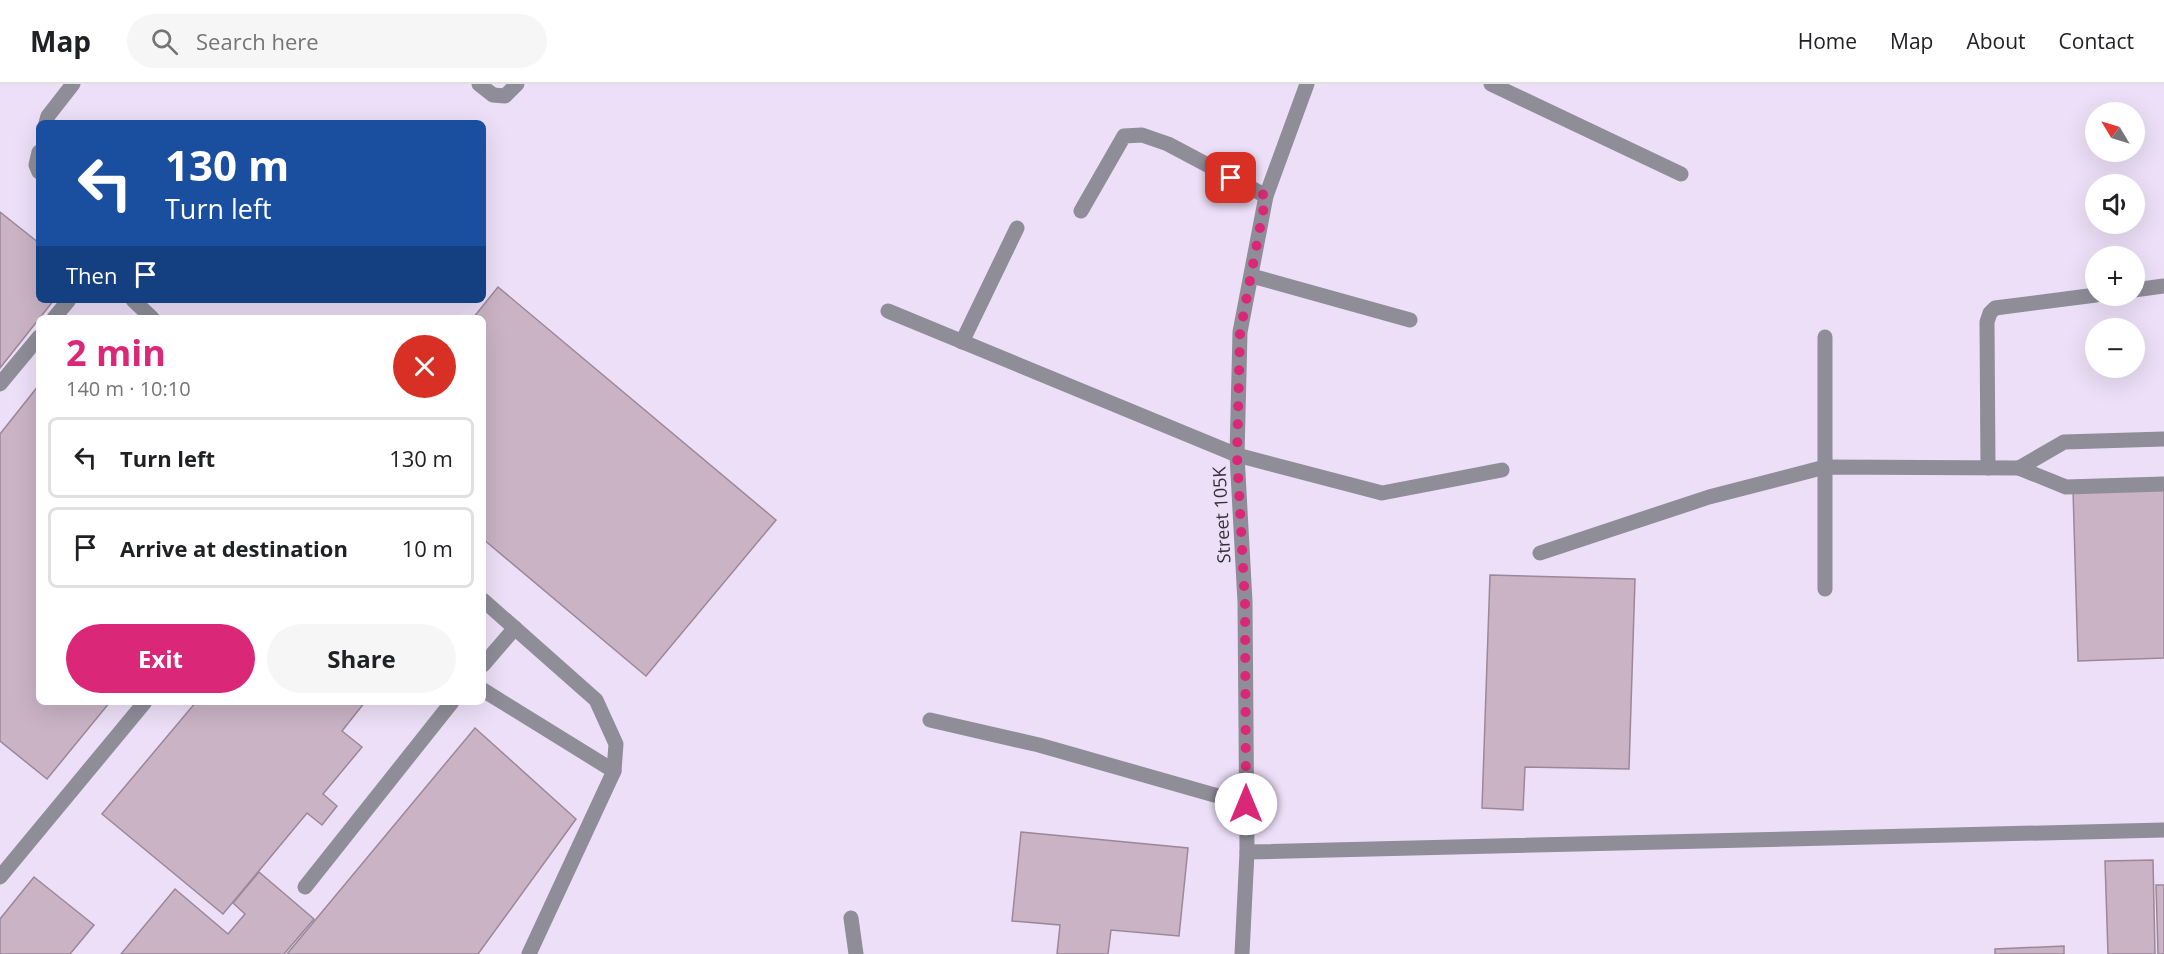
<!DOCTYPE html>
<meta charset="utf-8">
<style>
body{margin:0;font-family:"Open Sans",sans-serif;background:#f6f6f6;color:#202124;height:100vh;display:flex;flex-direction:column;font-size:22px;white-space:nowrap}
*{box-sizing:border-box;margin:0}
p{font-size:20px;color:#757577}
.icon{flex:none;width:33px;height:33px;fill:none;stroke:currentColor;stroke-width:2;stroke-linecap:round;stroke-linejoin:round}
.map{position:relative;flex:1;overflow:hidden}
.side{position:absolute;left:36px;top:231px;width:450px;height:390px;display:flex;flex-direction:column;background:#fff;border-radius:9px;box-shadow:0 6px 24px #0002}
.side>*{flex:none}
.top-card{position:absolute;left:36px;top:36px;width:450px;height:183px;border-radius:9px;box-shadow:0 6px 24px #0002;background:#1a4fa0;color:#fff;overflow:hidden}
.needle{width:39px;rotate:308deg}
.buttons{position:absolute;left:2085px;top:18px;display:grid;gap:12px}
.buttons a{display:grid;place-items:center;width:60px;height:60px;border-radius:50%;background:#fff;box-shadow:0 6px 24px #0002;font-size:30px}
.pin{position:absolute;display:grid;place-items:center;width:51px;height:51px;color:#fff;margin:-26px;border-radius:12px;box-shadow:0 3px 9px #0006}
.me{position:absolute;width:66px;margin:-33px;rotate:0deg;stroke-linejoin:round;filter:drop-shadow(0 0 4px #0008)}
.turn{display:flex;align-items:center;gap:21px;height:126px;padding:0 30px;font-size:27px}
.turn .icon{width:78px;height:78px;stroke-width:2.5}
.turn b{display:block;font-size:42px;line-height:51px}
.then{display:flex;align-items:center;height:57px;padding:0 30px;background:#0003;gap:12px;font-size:22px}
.round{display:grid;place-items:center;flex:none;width:63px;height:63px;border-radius:32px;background:#f6f6f6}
.overview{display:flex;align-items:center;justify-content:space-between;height:102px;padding:0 30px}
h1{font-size:36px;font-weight:700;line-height:45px;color:#db2777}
.action{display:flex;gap:12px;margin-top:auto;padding:12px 30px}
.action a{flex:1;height:69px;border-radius:36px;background:#db2777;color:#fff;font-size:24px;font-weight:700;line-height:69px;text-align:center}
.action a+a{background:#f6f6f6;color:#202124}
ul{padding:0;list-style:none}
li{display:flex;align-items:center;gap:18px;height:81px;margin:0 12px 9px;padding:0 18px;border:3px solid #e0e0e0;border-radius:9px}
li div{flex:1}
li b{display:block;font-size:22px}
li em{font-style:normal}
header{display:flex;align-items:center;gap:36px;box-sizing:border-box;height:84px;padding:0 30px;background:#fff;border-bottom:2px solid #e0e0e0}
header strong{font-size:28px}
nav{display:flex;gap:33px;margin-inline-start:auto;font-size:21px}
.search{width:420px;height:54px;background:#f6f6f6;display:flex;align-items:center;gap:15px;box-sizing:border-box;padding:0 21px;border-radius:33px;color:#757577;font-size:22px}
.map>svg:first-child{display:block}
.building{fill:#c9b3c5;stroke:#9c8799;stroke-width:1.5}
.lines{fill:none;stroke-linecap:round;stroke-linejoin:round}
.minor{stroke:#8e8d98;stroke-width:15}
.route{stroke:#db2777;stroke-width:10;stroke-dasharray:0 18}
.labels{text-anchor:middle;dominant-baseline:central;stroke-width:5;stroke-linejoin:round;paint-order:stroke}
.street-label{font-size:18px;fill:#342f38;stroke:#ecdff7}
</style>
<header>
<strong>Map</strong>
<div class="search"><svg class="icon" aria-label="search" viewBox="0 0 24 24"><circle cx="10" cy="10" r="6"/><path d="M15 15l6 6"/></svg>Search here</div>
<nav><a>Home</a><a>Map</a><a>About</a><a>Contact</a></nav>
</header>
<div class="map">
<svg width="2164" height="870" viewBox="0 0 2164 870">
<rect width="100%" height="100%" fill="#ecdff7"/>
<g class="building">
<path d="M 0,128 L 39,159 L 39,216 L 54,216 L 0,284 Z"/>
<path d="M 498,203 L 776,436 L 646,592 L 483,455 L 483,234 L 473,234 Z"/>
<path d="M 39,301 L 39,618 L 110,618 L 47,695 L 0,657 L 0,350 Z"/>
<path d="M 2164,403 L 2164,574 L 2078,577 L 2073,406 Z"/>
<path d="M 1490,491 L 1635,495 L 1629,685 L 1525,683 L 1523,726 L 1482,724 Z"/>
<path d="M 196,618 L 365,618 L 342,647 L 362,663 L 323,710 L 337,722 L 322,741 L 307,729 L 223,830 L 102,730 Z"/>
<path d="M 475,644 L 576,735 L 478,870 L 287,870 Z"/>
<path d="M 1021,748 L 1188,764 L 1179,852 L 1111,846 L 1108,870 L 1057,870 L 1060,841 L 1012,837 Z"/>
<path d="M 2153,776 L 2155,870 L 2108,870 L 2105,777 Z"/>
<path d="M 259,788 L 314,835 L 284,870 L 121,870 L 175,805 L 228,850 L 245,830 L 233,819 Z"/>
<path d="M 34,793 L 94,841 L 70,870 L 0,870 L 0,835 Z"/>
<path d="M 2156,801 L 2164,801 L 2164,870 L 2158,870 Z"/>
<path d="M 2064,862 L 2064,870 L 1995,870 L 1995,865 Z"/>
</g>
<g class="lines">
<g class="minor">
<path d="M 479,0 L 493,11 L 505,12 L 517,0"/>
<path d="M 1491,0 L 1681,90"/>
<path d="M 46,39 L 48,32 L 73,0"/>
<path d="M 39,68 L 36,81 L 39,88"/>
<path d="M 1081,127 L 1124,52 L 1142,51 L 1168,60 L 1266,112"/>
<path d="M 1252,192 L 1410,236"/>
<path d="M 2134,206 L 2164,202"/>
<path d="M 133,216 L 152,234"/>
<path d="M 888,227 L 1237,371 L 1382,409 L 1502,386"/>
<path d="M 54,234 L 69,216"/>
<path d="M 1825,253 L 1825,505"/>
<path d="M 962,258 L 1017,144"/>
<path d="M 0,300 L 39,253"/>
<path d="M 1988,384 L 1987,238 L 1990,229 L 1995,224 L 2096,211"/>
<path d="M 2019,384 L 2064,358 L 2164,355"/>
<path d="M 1540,469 L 1709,413 L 1825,383 L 2019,384 L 2066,403 L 2164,400"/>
<path d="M 483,516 L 596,616 L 616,660 L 614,687 L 529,870"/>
<path d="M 483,581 L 515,544"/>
<path d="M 483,606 L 614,687"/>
<path d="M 930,636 L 1039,661 L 1246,720"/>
<path d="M 1247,768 L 2164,746"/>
<path d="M 0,793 L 145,618"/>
<path d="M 305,803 L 452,618"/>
<path d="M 851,834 L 856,870"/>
<path d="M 1242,870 L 1247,768 L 1245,518 L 1237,371 L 1240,248 L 1266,112 L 1307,0"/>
</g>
</g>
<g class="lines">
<path class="route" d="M 1231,94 L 1266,112 L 1240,249 L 1237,371 L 1245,519 L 1246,720"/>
</g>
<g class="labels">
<g class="street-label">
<text transform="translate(1221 431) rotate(-93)">Street 105K</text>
</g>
</g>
</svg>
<div class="buttons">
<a><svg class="needle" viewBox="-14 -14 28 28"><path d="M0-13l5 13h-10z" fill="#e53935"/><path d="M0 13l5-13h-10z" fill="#757577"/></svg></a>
<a><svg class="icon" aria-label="sound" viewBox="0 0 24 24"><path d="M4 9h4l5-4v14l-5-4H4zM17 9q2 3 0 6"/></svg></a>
<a>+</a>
<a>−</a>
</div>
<div class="pin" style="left:1231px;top:94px;background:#d93025"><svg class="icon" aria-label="arrive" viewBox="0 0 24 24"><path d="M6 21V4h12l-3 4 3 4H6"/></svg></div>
<svg class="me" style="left:1246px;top:720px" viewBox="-20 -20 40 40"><circle r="19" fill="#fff"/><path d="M0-13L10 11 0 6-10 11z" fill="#db2777"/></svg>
<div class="top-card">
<div class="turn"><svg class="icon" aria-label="left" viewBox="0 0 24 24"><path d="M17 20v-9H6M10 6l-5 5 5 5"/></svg><div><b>130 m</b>Turn left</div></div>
<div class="then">Then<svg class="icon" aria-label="arrive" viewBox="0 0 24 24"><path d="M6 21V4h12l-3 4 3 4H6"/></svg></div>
</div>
<section class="side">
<div class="overview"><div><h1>2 min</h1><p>140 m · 10:10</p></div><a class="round" style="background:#d93025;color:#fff"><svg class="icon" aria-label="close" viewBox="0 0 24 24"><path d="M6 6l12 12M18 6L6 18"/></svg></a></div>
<ul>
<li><svg class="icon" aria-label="left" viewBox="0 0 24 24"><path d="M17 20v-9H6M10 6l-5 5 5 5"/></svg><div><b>Turn left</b></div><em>130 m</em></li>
<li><svg class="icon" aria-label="arrive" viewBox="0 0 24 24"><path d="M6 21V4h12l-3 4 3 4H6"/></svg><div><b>Arrive at destination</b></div><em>10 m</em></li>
</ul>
<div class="action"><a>Exit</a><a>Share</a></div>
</section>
</div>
